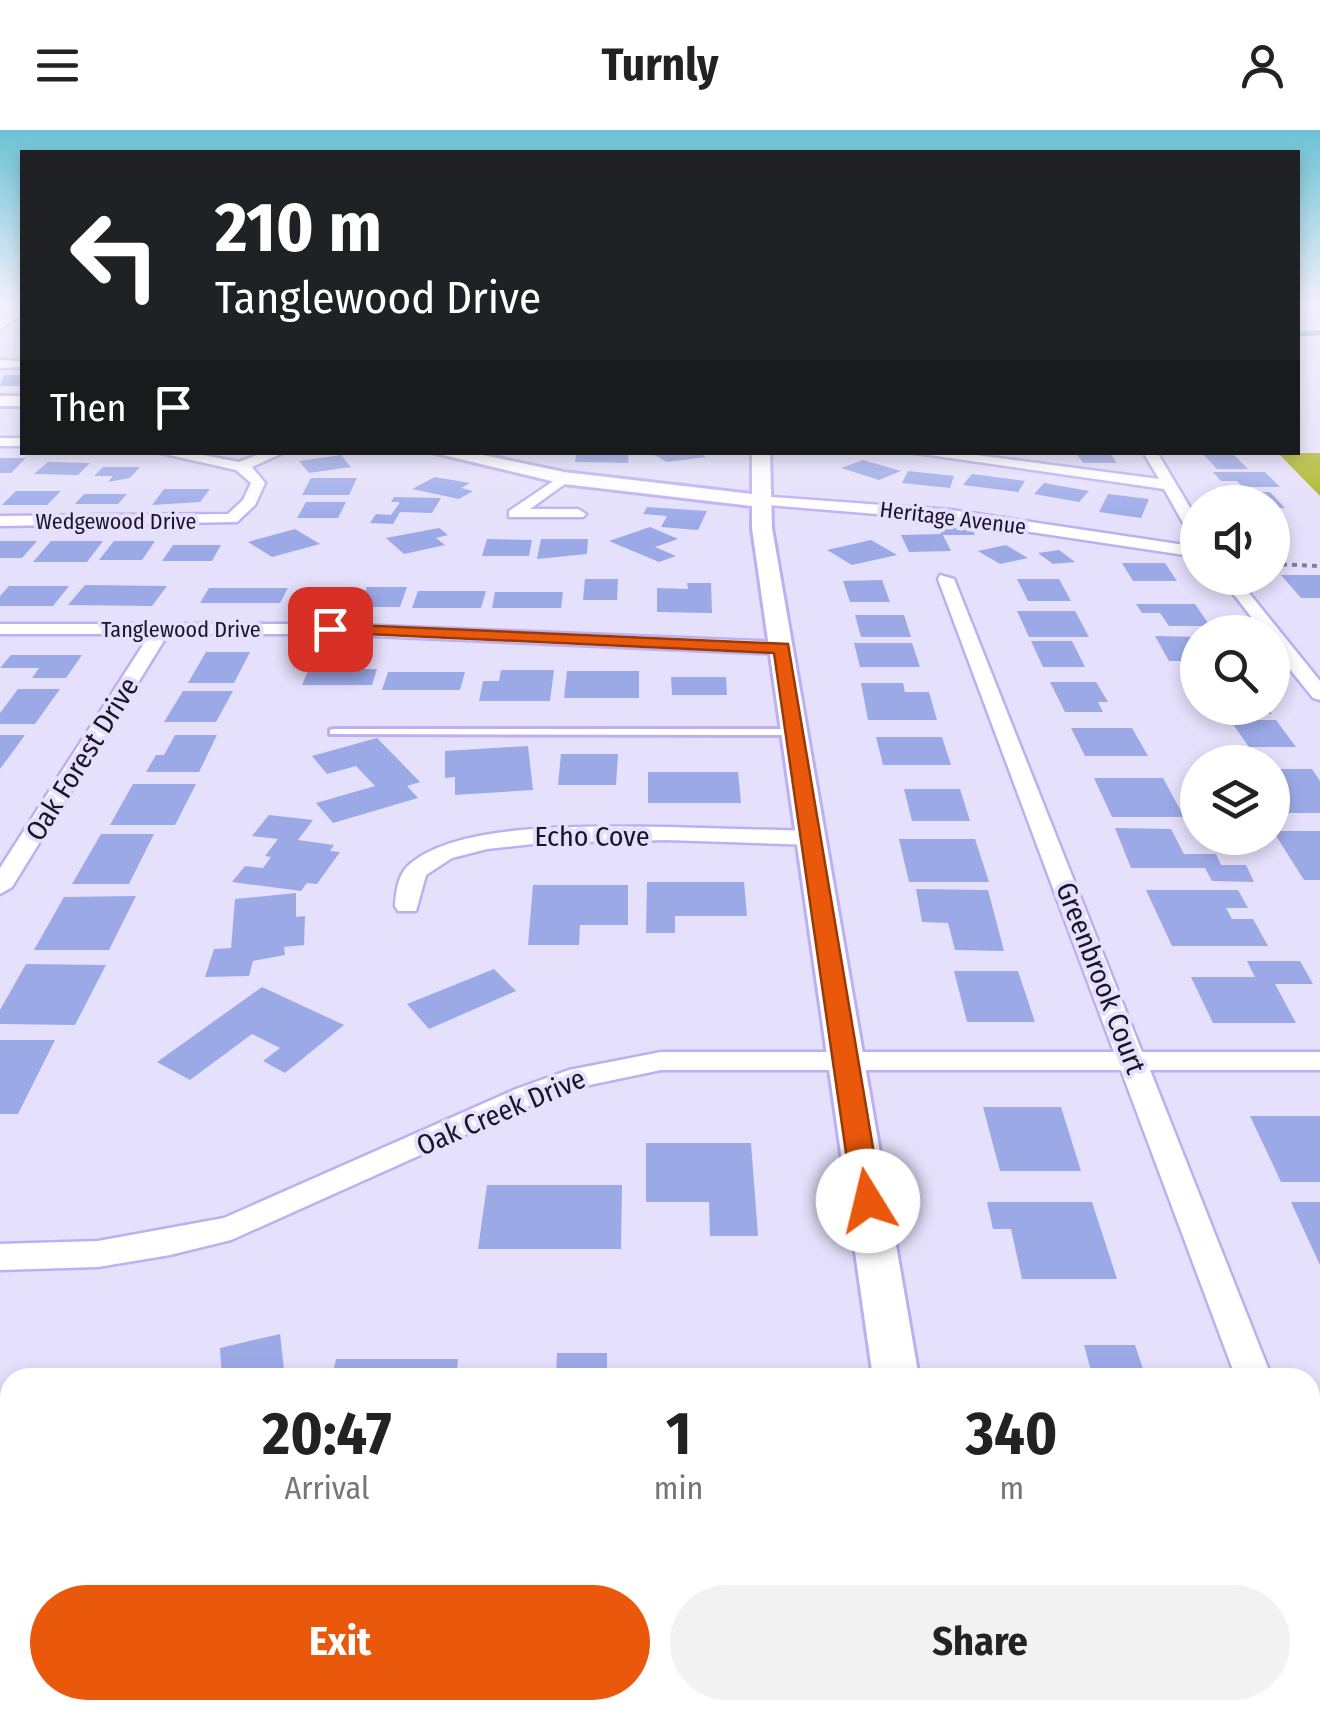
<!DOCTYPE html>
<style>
body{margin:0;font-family:"Fira Sans Condensed",sans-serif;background:#f2f2f2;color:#222;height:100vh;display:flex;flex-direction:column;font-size:38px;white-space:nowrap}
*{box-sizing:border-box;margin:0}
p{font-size:32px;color:#767676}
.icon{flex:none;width:55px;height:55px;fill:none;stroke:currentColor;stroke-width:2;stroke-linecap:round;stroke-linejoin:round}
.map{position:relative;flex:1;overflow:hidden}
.sheet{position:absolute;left:0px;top:1238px;width:1320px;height:352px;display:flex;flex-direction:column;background:#fff;border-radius:30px 30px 0 0;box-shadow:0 5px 15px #0003}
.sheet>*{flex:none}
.top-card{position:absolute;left:20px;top:20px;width:1280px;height:305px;border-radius:0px;box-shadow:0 5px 15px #0003;background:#202124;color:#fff;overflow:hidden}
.fabs{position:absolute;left:1180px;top:355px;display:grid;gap:20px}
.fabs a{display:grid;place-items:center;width:110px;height:110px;border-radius:50%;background:#fff;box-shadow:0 5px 15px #0003;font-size:50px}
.pin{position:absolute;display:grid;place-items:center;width:85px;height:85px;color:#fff;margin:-42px;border-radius:20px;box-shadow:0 5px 15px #0006}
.me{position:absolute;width:110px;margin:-55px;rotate:351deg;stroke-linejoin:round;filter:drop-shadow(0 0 8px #0008)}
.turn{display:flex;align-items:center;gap:35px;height:210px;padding:0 30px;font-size:45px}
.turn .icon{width:130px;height:130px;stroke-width:2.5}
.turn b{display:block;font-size:70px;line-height:85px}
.then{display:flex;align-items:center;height:95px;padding:0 30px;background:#0003;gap:20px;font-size:38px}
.eta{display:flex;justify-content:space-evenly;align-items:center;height:170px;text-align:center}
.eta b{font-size:60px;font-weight:700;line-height:70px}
.button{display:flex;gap:20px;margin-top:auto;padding:20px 30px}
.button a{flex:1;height:115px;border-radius:60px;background:#ea580c;color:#fff;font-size:40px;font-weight:700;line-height:115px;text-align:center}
.button a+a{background:#f2f2f2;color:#222}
header{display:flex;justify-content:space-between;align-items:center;height:130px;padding:0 30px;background:#fff;font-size:45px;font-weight:700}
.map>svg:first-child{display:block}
.forest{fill:#a9b318}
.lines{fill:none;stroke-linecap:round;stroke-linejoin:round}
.stream{stroke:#3e9c8d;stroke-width:5}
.building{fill:#9ba9e7}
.service-casing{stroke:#beb0f0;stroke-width:6}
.minor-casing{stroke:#beb0f0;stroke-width:5}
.tertiary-casing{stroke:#beb0f0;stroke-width:6}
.path{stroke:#837e97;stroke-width:4;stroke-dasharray:5 5;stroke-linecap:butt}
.service{fill:#fff;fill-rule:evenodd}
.minor{fill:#fff;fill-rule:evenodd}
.tertiary{fill:#fff;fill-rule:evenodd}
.route{fill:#ea580c;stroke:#983908;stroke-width:2.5}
.labels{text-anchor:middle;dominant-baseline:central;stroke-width:8;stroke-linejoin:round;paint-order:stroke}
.far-street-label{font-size:22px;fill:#1a142b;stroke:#e5e0fb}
.street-label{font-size:28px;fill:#1a142b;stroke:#e5e0fb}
</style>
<header><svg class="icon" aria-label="menu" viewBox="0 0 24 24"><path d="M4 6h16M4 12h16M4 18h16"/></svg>Turnly<svg class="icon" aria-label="person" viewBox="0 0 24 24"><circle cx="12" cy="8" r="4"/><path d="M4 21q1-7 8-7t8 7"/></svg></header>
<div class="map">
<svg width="1320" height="1589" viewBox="0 0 1320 1589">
<rect width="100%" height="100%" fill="#e5e0fb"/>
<path class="forest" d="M 1278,323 L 1320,323 L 1320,366 Z"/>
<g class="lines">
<path class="stream" d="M 1298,204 L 1320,203"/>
</g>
<g class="building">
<path d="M 4,245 L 22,245 L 22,256 L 0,256 Z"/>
<path d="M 577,322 L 629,322 L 628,333 L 575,332 Z"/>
<path d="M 649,322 L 698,322 L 706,327 L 667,332 Z"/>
<path d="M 1075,322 L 1109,322 L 1117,333 L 1083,333 Z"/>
<path d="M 1202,323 L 1232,323 L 1248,339 L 1217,339 Z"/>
<path d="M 341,325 L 351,337 L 309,343 L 299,331 Z"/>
<path d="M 0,328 L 26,328 L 11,343 L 0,343 Z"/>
<path d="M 863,330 L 901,341 L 879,350 L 841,338 Z"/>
<path d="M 48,332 L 90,333 L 78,345 L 34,344 Z"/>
<path d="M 103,337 L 140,337 L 130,348 L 108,352 L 113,346 L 94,346 Z"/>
<path d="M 908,341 L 954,346 L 950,358 L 902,353 Z"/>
<path d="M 1213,342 L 1265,342 L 1280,357 L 1243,357 L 1237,351 L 1221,351 Z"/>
<path d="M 972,344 L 1025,351 L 1018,362 L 963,355 Z"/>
<path d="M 435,347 L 470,353 L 461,358 L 473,361 L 459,369 L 412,359 Z"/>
<path d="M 311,348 L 357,348 L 349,365 L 302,365 Z"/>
<path d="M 1044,353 L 1089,361 L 1079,372 L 1034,364 Z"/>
<path d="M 164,359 L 210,359 L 200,372 L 152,375 Z"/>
<path d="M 16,361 L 61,361 L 47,375 L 2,375 Z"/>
<path d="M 1225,362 L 1270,362 L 1285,378 L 1272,378 L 1272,372 L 1234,372 Z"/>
<path d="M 84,364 L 127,364 L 118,374 L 75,374 Z"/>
<path d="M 1108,364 L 1149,369 L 1141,388 L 1099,382 Z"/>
<path d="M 394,367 L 441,368 L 432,383 L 400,382 L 393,394 L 370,393 L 376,384 L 391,385 L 400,372 L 391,372 Z"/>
<path d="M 306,372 L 346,372 L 338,388 L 297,388 Z"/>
<path d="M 647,377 L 707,381 L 698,400 L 661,397 L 667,386 L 643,384 Z"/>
<path d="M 650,397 L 678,409 L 655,417 L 676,426 L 659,432 L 609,411 Z"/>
<path d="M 937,397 L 971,397 L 975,405 L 943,405 L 951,421 L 909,422 L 901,405 L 941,404 Z"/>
<path d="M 439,398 L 448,405 L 436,408 L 445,415 L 404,424 L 386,408 Z"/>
<path d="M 295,399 L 320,414 L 272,427 L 248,412 Z"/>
<path d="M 487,409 L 532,410 L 529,426 L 482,426 Z"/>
<path d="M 541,409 L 588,409 L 587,424 L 537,429 Z"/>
<path d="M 871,410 L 897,425 L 852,435 L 827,420 Z"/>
<path d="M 0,411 L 37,411 L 22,428 L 0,428 Z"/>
<path d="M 51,411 L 103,411 L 87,432 L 33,432 Z"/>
<path d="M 114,411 L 155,411 L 142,430 L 99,430 Z"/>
<path d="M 173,415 L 221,415 L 212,431 L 162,431 Z"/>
<path d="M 1006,415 L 1028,428 L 1000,434 L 978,421 Z"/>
<path d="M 1059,420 L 1075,432 L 1053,434 L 1038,423 Z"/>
<path d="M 1122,433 L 1165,433 L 1177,451 L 1133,451 Z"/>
<path d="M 1281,445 L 1320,445 L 1320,468 L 1301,468 Z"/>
<path d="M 585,449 L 618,449 L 617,470 L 583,470 Z"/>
<path d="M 1017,449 L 1059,449 L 1071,471 L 1028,471 Z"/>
<path d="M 882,450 L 890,472 L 850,472 L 843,451 Z"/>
<path d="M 687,453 L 711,453 L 712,483 L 657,482 L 657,458 L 688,459 Z"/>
<path d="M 85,455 L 167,456 L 152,476 L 68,475 Z"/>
<path d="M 9,456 L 69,456 L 53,476 L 0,476 L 0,466 Z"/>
<path d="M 367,457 L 407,457 L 400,477 L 337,477 L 343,462 L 365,462 Z"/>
<path d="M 209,458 L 288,458 L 280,473 L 200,473 Z"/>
<path d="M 418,461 L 486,461 L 481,478 L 412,478 Z"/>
<path d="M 495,462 L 563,462 L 561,478 L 492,478 Z"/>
<path d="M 1136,474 L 1195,474 L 1210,496 L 1169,496 L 1160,483 L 1142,483 Z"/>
<path d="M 1017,481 L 1075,481 L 1089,507 L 1029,507 Z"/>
<path d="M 855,485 L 904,485 L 911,507 L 861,507 Z"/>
<path d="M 1155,506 L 1198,507 L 1198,531 L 1169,531 Z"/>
<path d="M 1031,511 L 1072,511 L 1085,537 L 1043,537 Z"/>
<path d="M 854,513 L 912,513 L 920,537 L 860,537 Z"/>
<path d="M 206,522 L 250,522 L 234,553 L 188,553 Z"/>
<path d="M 11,525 L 82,525 L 66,548 L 32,548 L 39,538 L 0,538 Z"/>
<path d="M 312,531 L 344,531 L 341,539 L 377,539 L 372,555 L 302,555 Z"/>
<path d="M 501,540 L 554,540 L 550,571 L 479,571 L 483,551 L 499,551 Z"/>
<path d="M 567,541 L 639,541 L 639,568 L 564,568 Z"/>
<path d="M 388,542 L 465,542 L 460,560 L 382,560 Z"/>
<path d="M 671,547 L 726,547 L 727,565 L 672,565 Z"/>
<path d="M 1050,552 L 1096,552 L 1108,572 L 1098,572 L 1103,582 L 1065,582 Z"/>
<path d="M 861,553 L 903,553 L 905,562 L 929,562 L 937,590 L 868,590 Z"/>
<path d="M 18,559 L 60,559 L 35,594 L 0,594 L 0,583 Z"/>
<path d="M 183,561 L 233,561 L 216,592 L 164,592 Z"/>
<path d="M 1208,578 L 1268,578 L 1272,584 L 1213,584 Z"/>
<path d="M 1230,590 L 1276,590 L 1296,617 L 1249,617 Z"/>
<path d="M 1071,598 L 1132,598 L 1148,626 L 1085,626 Z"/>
<path d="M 0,605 L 25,605 L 0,639 Z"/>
<path d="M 175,605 L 217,605 L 199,642 L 146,642 L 156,625 L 164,625 Z"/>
<path d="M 876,607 L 942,607 L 951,635 L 883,635 Z"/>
<path d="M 377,608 L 420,652 L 407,656 L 418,668 L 333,693 L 316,673 L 375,656 L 356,636 L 327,644 L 312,626 Z"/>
<path d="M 528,616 L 533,660 L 455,665 L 455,647 L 445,648 L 445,621 Z"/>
<path d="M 561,624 L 618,624 L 616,655 L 558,655 Z"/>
<path d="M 1272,639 L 1312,639 L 1320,651 L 1320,683 L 1272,683 Z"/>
<path d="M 648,642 L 738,642 L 741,673 L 648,673 Z"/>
<path d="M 1094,648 L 1163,648 L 1184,687 L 1112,687 Z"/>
<path d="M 133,654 L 196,654 L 175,695 L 110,695 Z"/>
<path d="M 904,659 L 960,659 L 970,691 L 912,691 Z"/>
<path d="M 269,685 L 313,690 L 298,710 L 334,715 L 330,721 L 340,722 L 317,754 L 307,753 L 301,761 L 232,752 L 245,736 L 263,738 L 271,727 L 265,726 L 278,709 L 252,706 Z"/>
<path d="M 1115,698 L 1171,699 L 1184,724 L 1216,724 L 1221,735 L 1246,735 L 1254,752 L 1212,751 L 1205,738 L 1131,738 Z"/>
<path d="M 1273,701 L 1320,701 L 1320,750 L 1304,750 Z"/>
<path d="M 101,704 L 154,704 L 129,754 L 72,754 Z"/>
<path d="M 899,709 L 975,709 L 989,752 L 909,752 Z"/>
<path d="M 647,752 L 744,752 L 747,786 L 675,786 L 675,803 L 646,803 Z"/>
<path d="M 533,755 L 628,755 L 628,795 L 580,795 L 579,815 L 528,815 Z"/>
<path d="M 916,759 L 988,760 L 1004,821 L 955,820 L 948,793 L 922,792 Z"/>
<path d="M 1146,760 L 1238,760 L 1248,778 L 1226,778 L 1232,789 L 1253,789 L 1268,816 L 1172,816 Z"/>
<path d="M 296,763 L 296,787 L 305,786 L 304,815 L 284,817 L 285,825 L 253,831 L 249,846 L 205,847 L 214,819 L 231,818 L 235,769 Z"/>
<path d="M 136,766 L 109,820 L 34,820 L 64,767 Z"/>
<path d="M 1247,831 L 1300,831 L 1313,854 L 1275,854 L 1296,893 L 1213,893 L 1191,847 L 1255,847 Z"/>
<path d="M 26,834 L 106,835 L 75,895 L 0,894 L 0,880 Z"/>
<path d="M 494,839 L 516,861 L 429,899 L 407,874 Z"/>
<path d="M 954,841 L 1018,841 L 1035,892 L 967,892 Z"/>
<path d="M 262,857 L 344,895 L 285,943 L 263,931 L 280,918 L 252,904 L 190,950 L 157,932 Z"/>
<path d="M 0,910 L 55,910 L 18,984 L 0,984 Z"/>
<path d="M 983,977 L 1061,977 L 1081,1041 L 1000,1041 Z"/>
<path d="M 1250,986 L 1320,986 L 1320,1052 L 1281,1052 Z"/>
<path d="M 646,1013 L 751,1013 L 758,1106 L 710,1106 L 709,1072 L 646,1072 Z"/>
<path d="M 487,1055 L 622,1055 L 621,1119 L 478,1119 Z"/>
<path d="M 987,1072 L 1092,1072 L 1117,1149 L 1022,1149 L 1011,1099 L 993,1099 Z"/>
<path d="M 1291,1072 L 1320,1072 L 1320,1135 Z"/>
<path d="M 280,1204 L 285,1248 L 222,1248 L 220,1218 Z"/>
<path d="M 1084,1215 L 1135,1215 L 1146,1248 L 1093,1248 Z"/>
<path d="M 557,1223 L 607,1223 L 607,1248 L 556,1248 Z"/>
<path d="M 336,1229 L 458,1229 L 456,1248 L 332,1248 Z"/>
<path d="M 640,1240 L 782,1240 L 783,1248 L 639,1248 Z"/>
<path d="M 10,1451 L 10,1580 L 23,1580 L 20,1589 L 0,1589 L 0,1476 Z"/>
<path d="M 1135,1580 L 1252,1580 L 1254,1589 L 1137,1589 Z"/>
</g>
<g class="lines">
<g class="service-casing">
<path id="service" d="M 334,599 L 795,599 L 800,602 L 795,605 L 330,604 L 330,600 Z"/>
</g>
<g class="minor-casing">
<g id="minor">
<path d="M 1298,173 L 1320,177 L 1320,184 L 1299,175 Z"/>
<path d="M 22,177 L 22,185 L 0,199 L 0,191 Z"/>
<path d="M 0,230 L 22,231 L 22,237 L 0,238 Z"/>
<rect x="0" y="308" width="22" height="8"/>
<path d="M 156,322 L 187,322 L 239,332 L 264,322 L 285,322 L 252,337 L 265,353 L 255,375 L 237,392 L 0,396 L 0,386 L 228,384 L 243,370 L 251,353 L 236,340 Z"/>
<path d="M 909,322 L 952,322 L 1159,349 L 1143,322 L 1157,322 L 1198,391 L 1198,410 L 1190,405 L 1164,359 Z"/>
<path d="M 564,344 L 569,345 L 569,351 L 530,379 L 578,379 L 586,384 L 583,387 L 509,387 L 509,381 Z"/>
<path d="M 760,366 L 951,380 L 1198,417 L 1198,427 L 951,390 L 755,374 L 752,371 Z"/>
<path d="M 940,445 L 954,449 L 1142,922 L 1320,922 L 1320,940 L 1150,940 L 1272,1248 L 1236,1248 L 1121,940 L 661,940 L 575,958 L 536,973 L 231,1110 L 170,1125 L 98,1137 L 0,1140 L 0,1114 L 98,1111 L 224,1088 L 516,959 L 569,940 L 661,922 L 1114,922 L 938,449 Z"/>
<path d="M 1221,448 L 1237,448 L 1320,551 L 1320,570 L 1313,568 L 1272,517 L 1272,502 L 1263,502 Z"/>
<path d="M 0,494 L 330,494 L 782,512 L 791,518 L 782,524 L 330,504 L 168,504 L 12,757 L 0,764 L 0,738 L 150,504 L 0,504 Z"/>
<path d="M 667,697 L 812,701 L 823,708 L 812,715 L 667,710 L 542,713 L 487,719 L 452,728 L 426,745 L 416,781 L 398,781 L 395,776 C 396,761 398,744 410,734 C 461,690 601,697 667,697 Z"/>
<path d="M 1310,1379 L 1320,1383 L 1320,1443 L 1310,1439 Z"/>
</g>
</g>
<g class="tertiary-casing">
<g id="tertiary">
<rect x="0" y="266" width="22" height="10"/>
<path d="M 431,322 L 469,322 L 564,342 L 752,364 L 752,322 L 770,322 L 772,398 L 919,1248 L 873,1248 L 752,398 L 752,376 L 564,354 Z"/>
<path d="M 920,1580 L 976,1580 L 978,1589 L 922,1589 Z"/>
</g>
</g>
<path class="path" d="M 1272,434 L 1320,436"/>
<use href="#service" class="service"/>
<use href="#minor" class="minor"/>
<use href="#tertiary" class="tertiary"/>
</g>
<linearGradient id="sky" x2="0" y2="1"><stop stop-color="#6ac2d4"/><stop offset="0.44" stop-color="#f3f1fd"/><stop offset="1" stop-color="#f3f1fd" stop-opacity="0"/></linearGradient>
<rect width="1320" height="396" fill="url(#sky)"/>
<path class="route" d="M 330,494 L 788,514 L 882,1071 L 878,1079 L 868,1082 L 857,1079 L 853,1071 L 774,523 L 324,502 L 322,499 Z"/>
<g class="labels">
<g class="far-street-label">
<text transform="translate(953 388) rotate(7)">Heritage Avenue</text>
<text x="116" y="391">Wedgewood Drive</text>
<text x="181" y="499">Tanglewood Drive</text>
</g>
<g class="street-label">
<text transform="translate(82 629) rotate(-58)">Oak Forest Drive</text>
<text x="592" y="706">Echo Cove</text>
<text transform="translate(1101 848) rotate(69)">Greenbrook Court</text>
<text transform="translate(501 982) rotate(-23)">Oak Creek Drive</text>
</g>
</g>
</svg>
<div class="fabs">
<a><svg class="icon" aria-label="sound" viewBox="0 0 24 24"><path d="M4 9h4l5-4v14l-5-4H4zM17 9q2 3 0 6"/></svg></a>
<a><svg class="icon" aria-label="search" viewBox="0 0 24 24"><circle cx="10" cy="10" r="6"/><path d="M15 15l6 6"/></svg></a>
<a><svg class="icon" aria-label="layers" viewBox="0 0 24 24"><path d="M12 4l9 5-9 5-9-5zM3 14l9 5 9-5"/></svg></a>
</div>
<div class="pin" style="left:330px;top:499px;background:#d93025"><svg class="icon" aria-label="arrive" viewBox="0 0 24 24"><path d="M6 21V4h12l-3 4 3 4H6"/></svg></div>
<svg class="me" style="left:868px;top:1071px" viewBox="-20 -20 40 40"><circle r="19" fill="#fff"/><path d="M0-13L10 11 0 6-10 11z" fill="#ea580c"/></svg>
<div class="top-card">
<div class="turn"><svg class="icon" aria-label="left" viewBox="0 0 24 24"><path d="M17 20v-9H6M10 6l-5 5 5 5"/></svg><div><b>210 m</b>Tanglewood Drive</div></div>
<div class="then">Then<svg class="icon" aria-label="arrive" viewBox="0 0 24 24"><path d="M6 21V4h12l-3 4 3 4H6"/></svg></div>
</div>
<section class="sheet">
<div class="eta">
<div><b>20:47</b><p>Arrival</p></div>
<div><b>1</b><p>min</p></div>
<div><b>340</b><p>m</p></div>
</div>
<div class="button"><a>Exit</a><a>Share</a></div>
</section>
</div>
